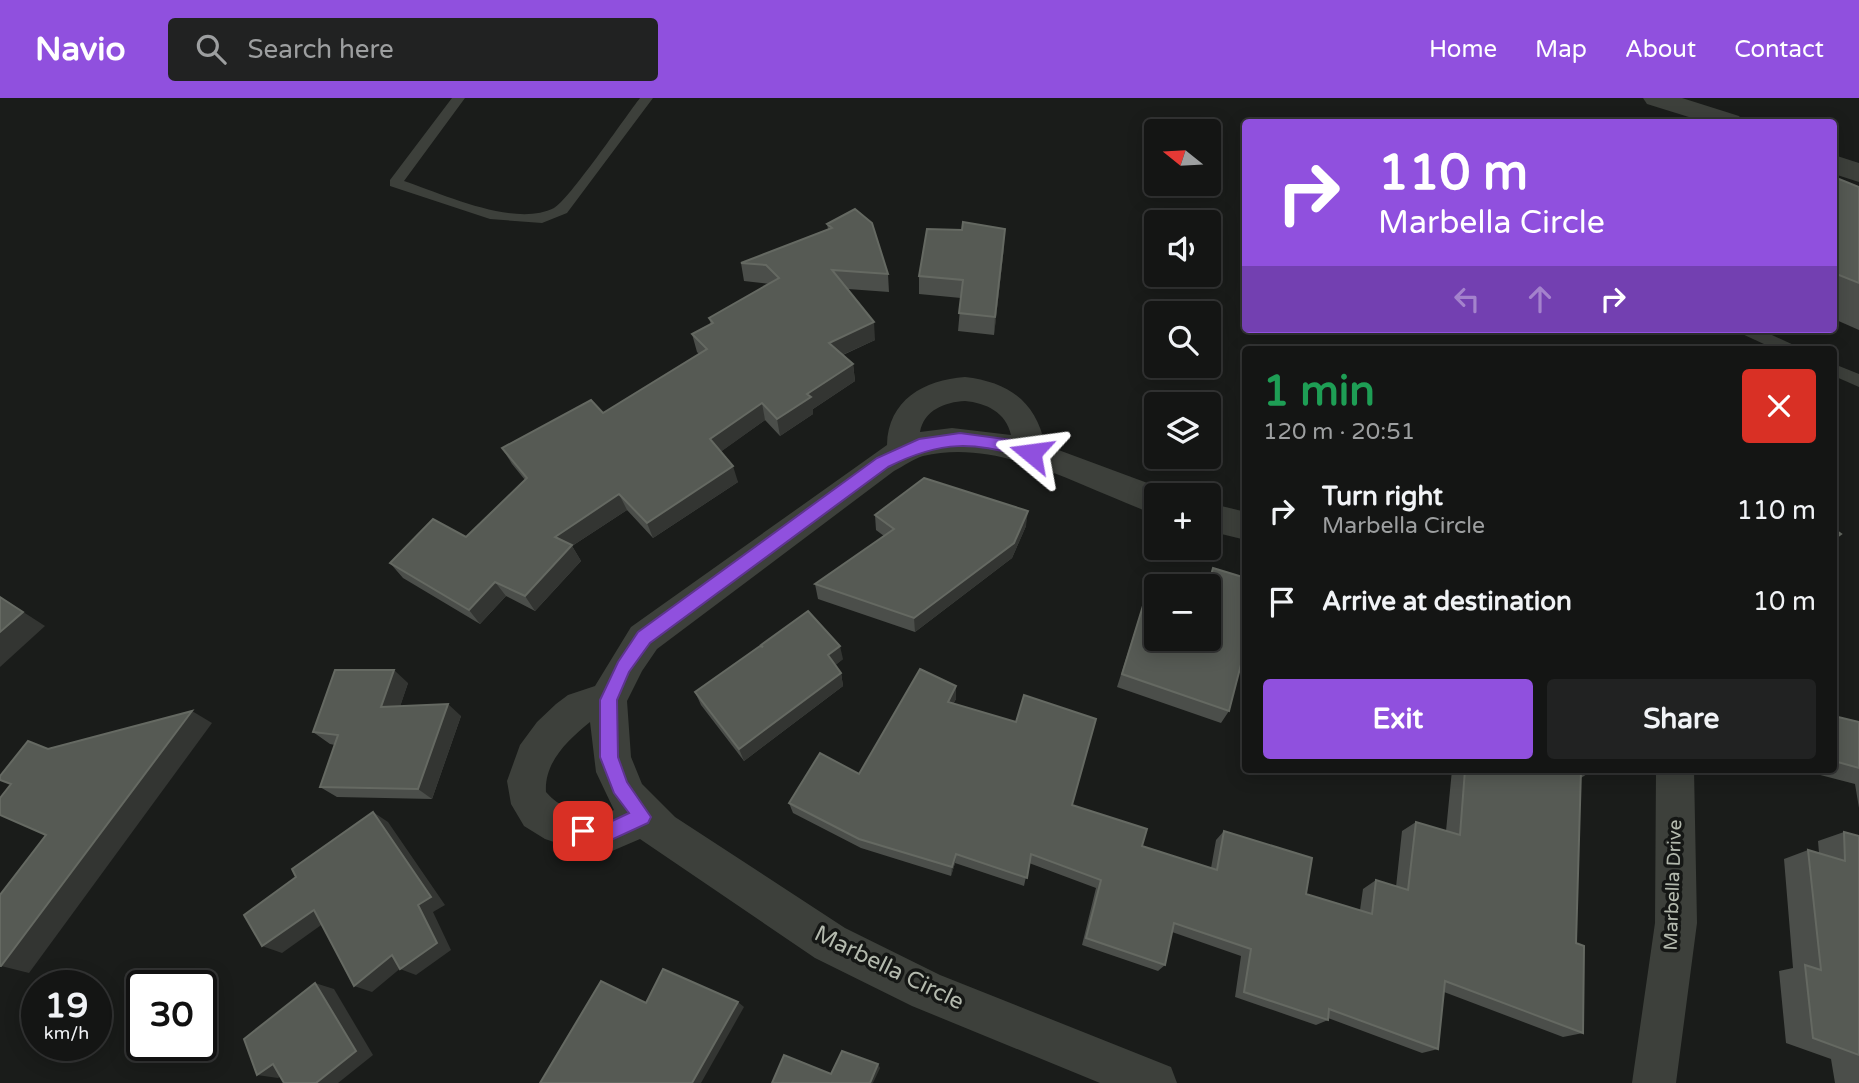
<!DOCTYPE html>
<meta charset="utf-8">
<style>
body{margin:0;font-family:"Varela Round",sans-serif;background:#212222;color:#f1f3f6;height:100vh;display:flex;flex-direction:column;font-size:26px;white-space:nowrap}
*{box-sizing:border-box;margin:0}
p{font-size:23px;color:#9d9fa0}
.icon{flex:none;width:38px;height:38px;fill:none;stroke:currentColor;stroke-width:2;stroke-linecap:round;stroke-linejoin:round}
.map{position:relative;flex:1;overflow:hidden}
.details{position:absolute;left:1242px;top:248px;width:595px;height:427px;display:flex;flex-direction:column;background:#141514;border-radius:7px;box-shadow:0 4px 18px #0003,0 0 0 2px #333434}
.details>*{flex:none}
.guide{position:absolute;left:1242px;top:21px;width:595px;height:214px;border-radius:7px;box-shadow:0 4px 18px #0003,0 0 0 2px #333434;background:#9050de;color:#fff;overflow:hidden}
.needle{width:46px;rotate:288deg}
.controls{position:absolute;left:1144px;top:21px;display:grid;gap:14px}
.controls a{display:grid;place-items:center;width:77px;height:77px;border-radius:7px;background:#141514;box-shadow:0 4px 18px #0003,0 0 0 2px #333434;font-size:35px}
.speed{position:absolute;left:21px;top:872px;display:flex;gap:14px;font-size:35px;font-weight:700;text-align:center}
.speed>*{display:grid;place-content:center;width:91px;height:91px;border-radius:50%;background:#141514;box-shadow:0 4px 18px #0003,0 0 0 2px #333434;line-height:1}
.speed small{font-size:18px;font-weight:400}
.speed .limit{border:4px solid #111;border-radius:10px;background:#fff;color:#111}
.pin{position:absolute;display:grid;place-items:center;width:60px;height:60px;color:#fff;margin:-30px;border-radius:14px;box-shadow:0 4px 10px #0006}
.me{position:absolute;width:77px;margin:-38px;rotate:286deg;stroke-linejoin:round;filter:drop-shadow(0 0 5px #0008)}
.turn{display:flex;align-items:center;gap:24px;height:147px;padding:0 21px;font-size:32px}
.turn .icon{width:91px;height:91px;stroke-width:2.5}
.turn b{display:block;font-size:49px;line-height:60px}
.lanes{display:flex;align-items:center;height:66px;padding:0 21px;background:#0003;justify-content:center;gap:35px;direction:ltr}
.lanes .off{opacity:.35}
.round{display:grid;place-items:center;flex:none;width:74px;height:74px;border-radius:7px;background:#212222}
.summary{display:flex;align-items:center;justify-content:space-between;height:119px;padding:0 21px}
h1{font-size:42px;font-weight:700;line-height:52px;color:#1e9e55}
.primary-button{display:flex;gap:14px;margin-top:auto;padding:14px 21px}
.primary-button a{flex:1;height:80px;border-radius:7px;background:#9050de;color:#fff;font-size:28px;font-weight:700;line-height:80px;text-align:center}
.primary-button a+a{background:#212222;color:#f1f3f6}
ul{padding:0;list-style:none}
li{display:flex;align-items:center;gap:21px;height:91px;padding:0 21px}
li div{flex:1}
li b{display:block;font-size:26px}
li em{font-style:normal}
header{display:flex;align-items:center;gap:42px;box-sizing:border-box;height:98px;padding:0 35px;background:#9050de;color:#fff}
header strong{font-size:33px}
nav{display:flex;gap:38px;margin-inline-start:auto;font-size:24px}
.search{width:490px;height:63px;background:#212222;display:flex;align-items:center;gap:18px;box-sizing:border-box;padding:0 24px;border-radius:7px;color:#9d9fa0;font-size:26px}
.map>svg:first-child{display:block}
.lines{fill:none;stroke-linecap:round;stroke-linejoin:round}
.lane{fill:#3d403b;fill-rule:evenodd}
.street{fill:#3d403b;fill-rule:evenodd}
.wall{fill:#4b4e4a}
.shaded-wall{fill:#333532}
.building{fill:#565a54;stroke:#656962;stroke-width:2}
.route{fill:#9050de;stroke:#5e3490;stroke-width:2}
.labels{text-anchor:middle;dominant-baseline:central;stroke-width:7;stroke-linejoin:round;paint-order:stroke}
.street-label{font-size:19px;fill:#b4baae;stroke:#151715}
.near-street-label{font-size:23px;fill:#b4baae;stroke:#151715}
</style>
<header>
<strong>Navio</strong>
<div class="search"><svg class="icon" aria-label="search" viewBox="0 0 24 24"><circle cx="10" cy="10" r="6"/><path d="M15 15l6 6"/></svg>Search here</div>
<nav><a>Home</a><a>Map</a><a>About</a><a>Contact</a></nav>
</header>
<div class="map">
<svg width="1859" height="985" viewBox="0 0 1859 985">
<rect width="100%" height="100%" fill="#1a1c1a"/>
<g class="lines">
<g class="lane">
<path d="M 452,0 L 465,0 L 404,83 C 443,96 515,130 554,110 C 568,103 626,18 640,0 L 653,0 L 567,115 L 542,125 L 490,121 L 390,88 L 390,82 Z"/>
<path d="M 1738,231 L 1759,231 L 1796,248 L 1799,252 L 1777,252 L 1740,235 Z"/>
<path d="M 1834,266 L 1859,276 L 1859,289 L 1834,278 Z"/>
</g>
<g class="street">
<path d="M 1643,0 L 1682,0 L 1739,18 L 1743,24 L 1705,24 L 1647,6 Z"/>
<path d="M 1834,57 L 1859,65 L 1859,84 L 1834,76 Z"/>
<path d="M 965,279 C 1008,284 1036,303 1045,347 L 1169,393 L 1171,397 L 1157,397 L 1157,417 C 1085,392 1002,339 923,358 C 913,361 904,368 894,373 L 657,551 L 642,573 L 627,603 L 631,659 L 642,686 L 675,719 L 845,830 L 940,877 L 1171,969 L 1177,985 L 1100,985 L 912,908 L 815,860 L 640,741 L 612,753 L 584,754 L 545,741 L 524,728 L 511,706 L 507,683 L 520,647 L 537,624 L 556,606 L 568,597 L 595,588 L 631,529 L 887,347 C 888,302 924,282 965,279 ZM 965,303 C 986,305 1006,314 1011,337 L 952,330 L 920,334 C 924,312 945,304 965,303 ZM 590,624 L 596,674 L 614,712 L 611,714 C 587,717 563,714 546,694 C 544,664 568,642 590,624 Z"/>
<path d="M 1209,405 L 1246,414 L 1246,442 L 1209,433 Z"/>
<path d="M 1656,672 L 1694,672 L 1697,825 L 1676,985 L 1632,985 L 1655,825 Z"/>
</g>
</g>
<g class="wall">
<path d="M 1834,79 L 1859,89 L 1859,232 L 1834,221 Z"/>
<path d="M 827,126 L 888,176 L 889,194 L 848,191 L 875,242 L 843,257 L 853,266 L 855,283 L 813,311 L 813,316 L 780,338 L 765,322 L 720,354 L 738,384 L 653,440 L 627,412 L 572,448 L 581,463 L 535,513 L 506,498 L 480,526 L 403,480 L 390,465 L 466,439 L 525,382 L 512,366 L 502,350 L 603,315 L 699,256 L 697,254 L 692,236 L 711,227 L 709,220 L 770,186 L 744,183 L 741,165 L 828,131 Z"/>
<path d="M 1004,149 L 994,237 L 958,233 L 961,200 L 919,196 L 919,178 Z"/>
<path d="M 875,417 L 1026,428 L 1012,460 L 915,534 L 818,501 L 815,486 L 884,438 L 876,432 Z"/>
<path d="M 1213,470 L 1229,613 L 1221,625 L 1117,589 L 1150,485 L 1209,541 L 1209,488 L 1205,488 Z"/>
<path d="M 843,561 L 835,567 L 841,575 L 843,588 L 744,663 L 701,607 L 695,594 Z"/>
<path d="M 408,585 L 400,608 L 461,618 L 432,701 L 337,699 L 320,689 L 335,647 L 330,646 L 313,634 Z"/>
<path d="M 956,588 L 956,601 L 953,606 L 1072,707 L 1142,748 L 1211,770 L 1216,742 L 1224,733 L 1306,796 L 1360,812 L 1363,791 L 1376,782 L 1396,789 L 1402,733 L 1416,724 L 1446,733 L 1452,672 L 1593,672 L 1581,680 L 1576,845 L 1583,935 L 1563,939 L 1444,894 L 1438,951 L 1422,955 L 1328,920 L 1328,922 L 1316,927 L 1235,899 L 1241,858 L 1172,834 L 1165,867 L 1158,873 L 1082,847 L 1096,790 L 1029,765 L 1024,788 L 955,765 L 951,778 L 861,750 L 793,715 L 789,705 L 859,676 Z"/>
<path d="M 1834,618 L 1859,624 L 1859,710 L 1855,686 L 1801,672 L 1834,672 Z"/>
<path d="M 1844,734 L 1859,738 L 1859,985 L 1835,985 L 1831,961 L 1786,945 L 1779,873 L 1793,870 L 1784,761 L 1808,752 L 1819,755 L 1818,743 Z"/>
</g>
<g class="shaded-wall">
<path d="M 1005,131 L 1004,149 L 994,237 L 995,219 Z"/>
<path d="M 874,224 L 875,242 L 831,262 L 829,245 Z"/>
<path d="M 853,266 L 855,283 L 813,311 L 813,316 L 780,338 L 777,321 L 807,296 Z"/>
<path d="M 762,305 L 765,322 L 715,358 L 710,341 Z"/>
<path d="M 733,368 L 738,384 L 653,440 L 647,425 Z"/>
<path d="M 619,396 L 627,412 L 572,448 L 581,463 L 535,513 L 525,498 L 555,439 Z"/>
<path d="M 1028,413 L 1026,428 L 1012,460 L 915,534 L 914,520 Z"/>
<path d="M 495,484 L 506,498 L 480,526 L 469,512 Z"/>
<path d="M 0,499 L 45,528 L 0,569 Z"/>
<path d="M 840,548 L 843,561 L 831,571 L 828,557 Z"/>
<path d="M 394,572 L 408,585 L 396,621 L 381,609 Z"/>
<path d="M 841,575 L 843,588 L 744,663 L 739,651 Z"/>
<path d="M 956,588 L 956,601 L 947,616 L 948,604 Z"/>
<path d="M 448,606 L 461,618 L 432,701 L 418,691 Z"/>
<path d="M 192,613 L 212,625 L 29,875 L 1,868 Z"/>
<path d="M 373,714 L 388,724 L 445,807 L 433,814 L 451,852 L 416,877 L 400,871 Z"/>
<path d="M 956,756 L 955,765 L 951,778 L 952,769 Z"/>
<path d="M 314,812 L 331,820 L 282,855 L 262,848 Z"/>
<path d="M 392,857 L 408,864 L 372,894 L 354,888 Z"/>
<path d="M 315,885 L 334,891 L 373,957 L 338,985 L 316,985 Z"/>
<path d="M 738,904 L 744,909 L 701,985 L 692,985 Z"/>
<path d="M 273,966 L 293,970 L 278,980 L 257,977 Z"/>
<path d="M 878,966 L 880,970 L 873,985 L 870,985 Z"/>
</g>
<g class="building">
<path d="M 1834,79 L 1859,89 L 1859,185 L 1834,175 Z"/>
<path d="M 855,111 L 872,125 L 888,176 L 832,172 L 874,224 L 829,245 L 853,266 L 807,296 L 811,299 L 777,321 L 762,305 L 710,341 L 733,368 L 647,425 L 619,396 L 555,439 L 572,447 L 525,498 L 495,484 L 469,512 L 390,465 L 433,421 L 466,439 L 527,380 L 502,350 L 591,302 L 603,315 L 707,251 L 692,236 L 713,225 L 709,220 L 779,180 L 766,167 L 741,165 L 832,130 L 827,126 Z"/>
<path d="M 963,124 L 1005,131 L 995,219 L 959,215 L 963,182 L 919,178 L 927,131 L 962,132 Z"/>
<path d="M 924,380 L 1028,413 L 1014,445 L 914,520 L 815,486 L 894,431 L 875,417 Z"/>
<path d="M 1834,431 L 1841,436 L 1834,441 Z"/>
<path d="M 1213,470 L 1246,480 L 1246,547 L 1229,613 L 1122,576 L 1150,485 L 1159,488 L 1157,488 L 1157,541 L 1209,541 L 1209,488 L 1208,488 Z"/>
<path d="M 0,499 L 23,514 L 0,534 Z"/>
<path d="M 808,513 L 840,548 L 828,557 L 841,575 L 739,651 L 695,594 L 760,548 L 763,549 L 761,547 Z"/>
<path d="M 920,571 L 956,588 L 948,604 L 1016,624 L 1024,597 L 1096,621 L 1072,707 L 1147,731 L 1142,748 L 1217,772 L 1224,733 L 1312,760 L 1306,796 L 1372,816 L 1376,782 L 1408,792 L 1416,724 L 1460,737 L 1465,672 L 1581,672 L 1576,845 L 1584,848 L 1583,935 L 1445,883 L 1438,951 L 1329,911 L 1328,922 L 1244,894 L 1251,851 L 1174,825 L 1165,867 L 1086,840 L 1101,782 L 1031,756 L 1027,780 L 956,756 L 952,769 L 859,741 L 789,705 L 820,655 L 859,676 Z"/>
<path d="M 335,572 L 394,572 L 381,609 L 448,606 L 418,691 L 320,689 L 338,637 L 313,634 Z"/>
<path d="M 192,613 L 1,868 L 0,868 L 0,797 L 46,737 L 0,717 L 0,700 L 11,686 L 0,682 L 0,678 L 28,643 L 48,651 Z"/>
<path d="M 1834,618 L 1859,624 L 1859,670 L 1834,663 Z"/>
<path d="M 373,714 L 431,799 L 418,807 L 437,845 L 400,871 L 392,857 L 354,888 L 314,812 L 262,848 L 244,817 L 296,779 L 292,771 Z"/>
<path d="M 1844,734 L 1859,738 L 1859,957 L 1813,940 L 1805,867 L 1821,872 L 1808,752 L 1845,763 Z"/>
<path d="M 663,871 L 738,904 L 692,985 L 540,985 L 601,883 L 646,905 Z"/>
<path d="M 315,885 L 356,953 L 316,985 L 284,985 L 273,966 L 257,977 L 244,941 Z"/>
<path d="M 842,953 L 878,966 L 870,985 L 772,985 L 784,957 L 831,976 Z"/>
</g>
<path class="route" d="M 960,335 L 1012,342 L 1036,351 L 1038,355 L 1031,361 C 975,343 941,342 888,369 L 650,545 L 629,574 L 617,602 L 618,659 L 627,684 L 651,719 L 648,725 L 609,743 L 577,740 L 574,733 L 577,727 L 608,725 L 629,715 L 614,695 L 600,659 L 600,602 L 618,564 L 638,534 L 877,360 L 919,341 Z"/>
<g class="labels">
<g class="street-label">
<text transform="translate(1673 787) rotate(-88)">Marbella Drive</text>
</g>
<g class="near-street-label">
<text transform="translate(889 870) rotate(26)">Marbella Circle</text>
</g>
</g>
</svg>
<div class="controls">
<a><svg class="needle" viewBox="-14 -14 28 28"><path d="M0-13l5 13h-10z" fill="#e53935"/><path d="M0 13l5-13h-10z" fill="#9d9fa0"/></svg></a>
<a><svg class="icon" aria-label="sound" viewBox="0 0 24 24"><path d="M4 9h4l5-4v14l-5-4H4zM17 9q2 3 0 6"/></svg></a>
<a><svg class="icon" aria-label="search" viewBox="0 0 24 24"><circle cx="10" cy="10" r="6"/><path d="M15 15l6 6"/></svg></a>
<a><svg class="icon" aria-label="layers" viewBox="0 0 24 24"><path d="M12 4l9 5-9 5-9-5zM3 14l9 5 9-5"/></svg></a>
<a>+</a>
<a>−</a>
</div>
<div class="speed"><div>19<small>km/h</small></div><div class="limit">30</div></div>
<div class="pin" style="left:583px;top:733px;background:#d93025"><svg class="icon" aria-label="arrive" viewBox="0 0 24 24"><path d="M6 21V4h12l-3 4 3 4H6"/></svg></div>
<svg class="me" style="left:1031px;top:355px" viewBox="-20 -20 40 40"><path d="M0-17L14 15 0 8-14 15z" fill="#9050de" stroke="#fff" stroke-width="4"/></svg>
<div class="guide">
<div class="turn"><svg class="icon" aria-label="right" viewBox="0 0 24 24"><path d="M7 20v-9h11M14 6l5 5-5 5"/></svg><div><b>110 m</b>Marbella Circle</div></div>
<div class="lanes"><svg class="icon off" aria-label="left" viewBox="0 0 24 24"><path d="M17 20v-9H6M10 6l-5 5 5 5"/></svg><svg class="icon off" aria-label="ahead" viewBox="0 0 24 24"><path d="M12 20V5M6 11l6-6 6 6"/></svg><svg class="icon" aria-label="right" viewBox="0 0 24 24"><path d="M7 20v-9h11M14 6l5 5-5 5"/></svg></div>
</div>
<section class="details">
<div class="summary"><div><h1>1 min</h1><p>120 m · 20:51</p></div><a class="round" style="background:#d93025;color:#fff"><svg class="icon" aria-label="close" viewBox="0 0 24 24"><path d="M6 6l12 12M18 6L6 18"/></svg></a></div>
<ul>
<li><svg class="icon" aria-label="right" viewBox="0 0 24 24"><path d="M7 20v-9h11M14 6l5 5-5 5"/></svg><div><b>Turn right</b><p>Marbella Circle</p></div><em>110 m</em></li>
<li><svg class="icon" aria-label="arrive" viewBox="0 0 24 24"><path d="M6 21V4h12l-3 4 3 4H6"/></svg><div><b>Arrive at destination</b></div><em>10 m</em></li>
</ul>
<div class="primary-button"><a>Exit</a><a>Share</a></div>
</section>
</div>
